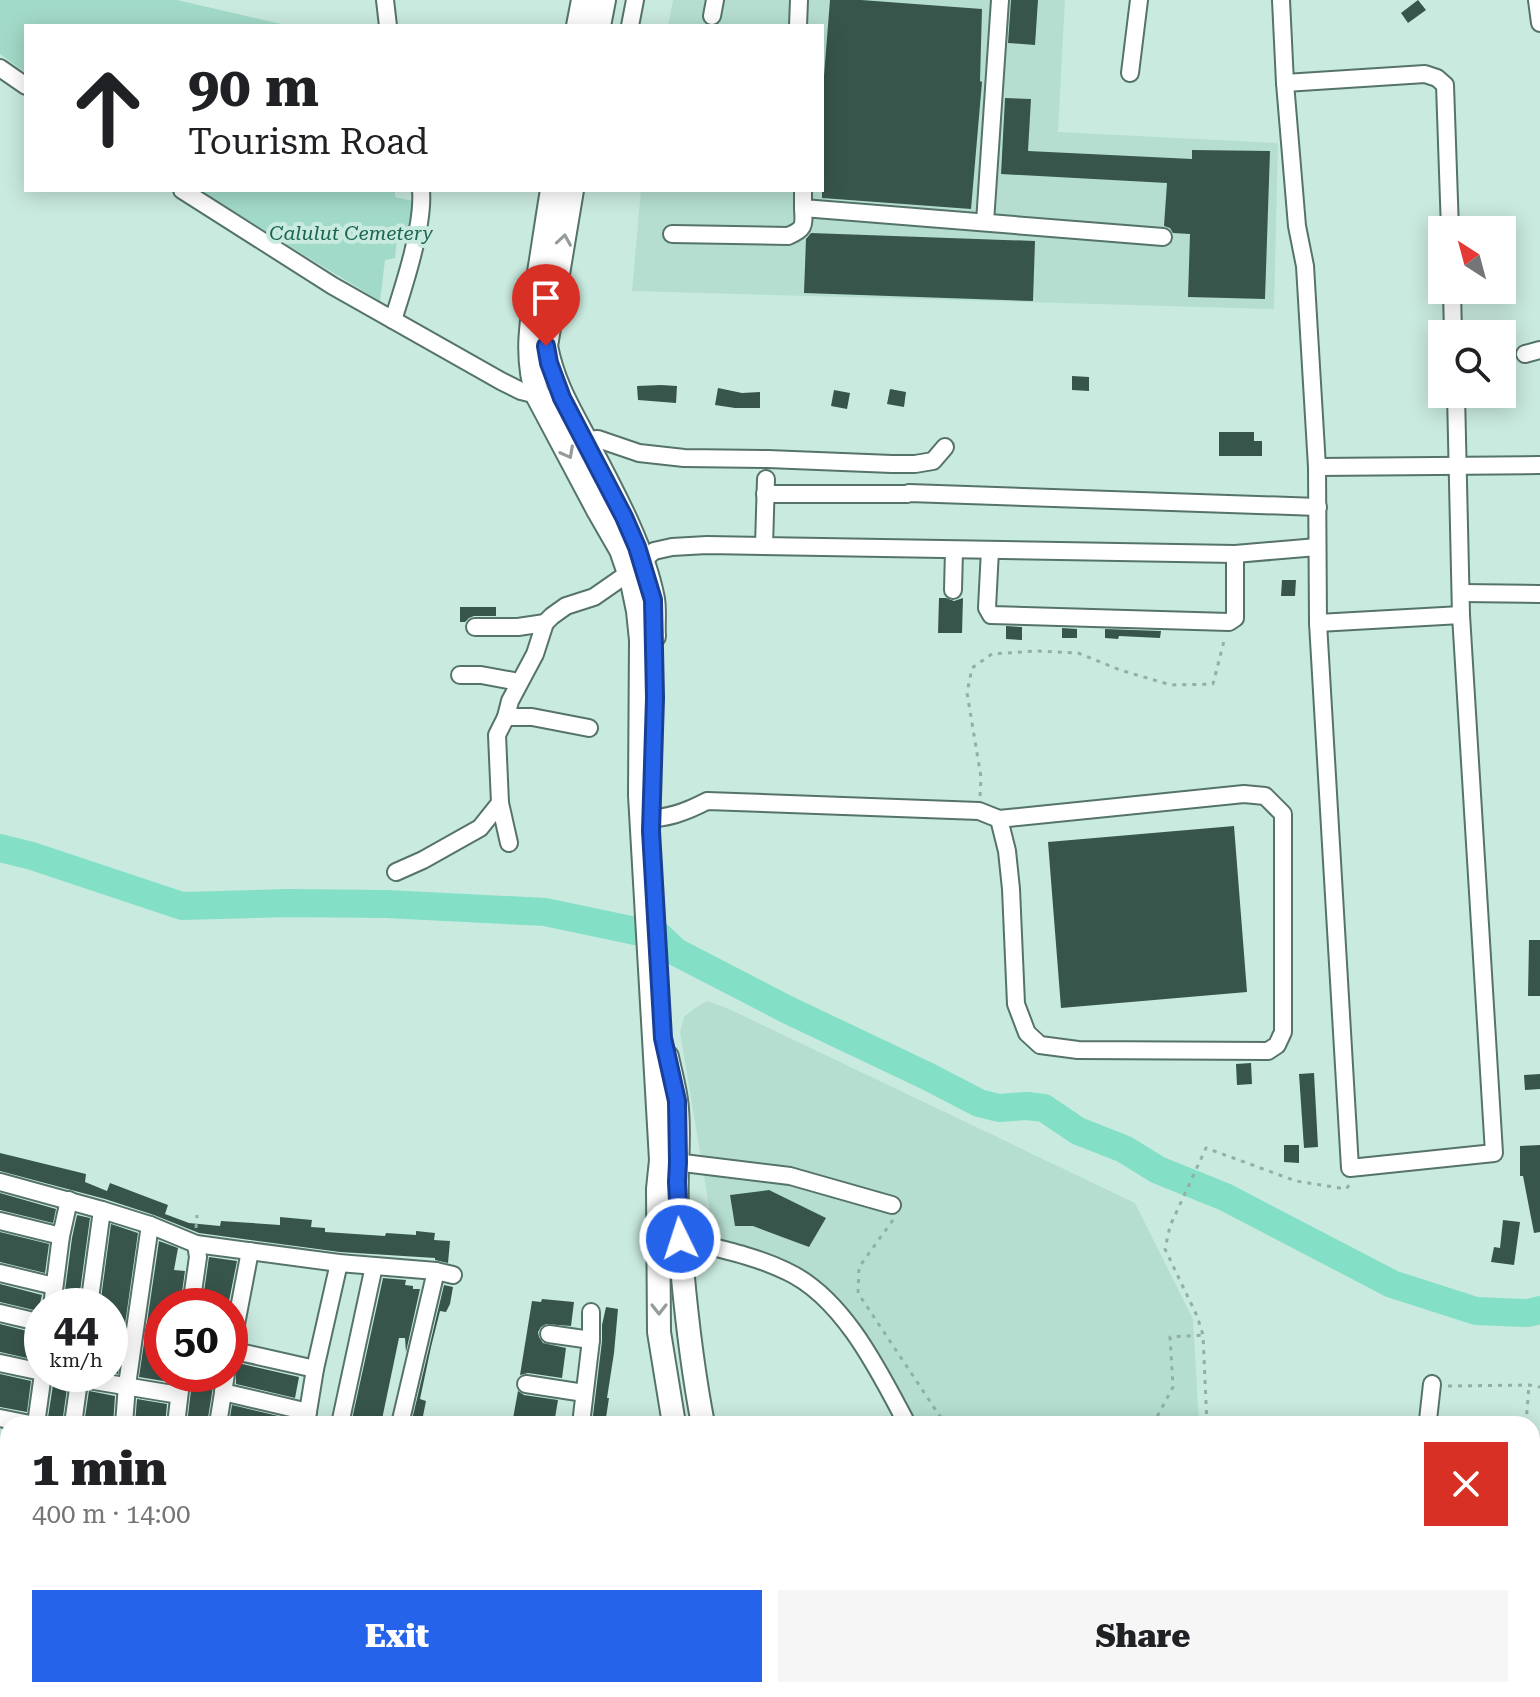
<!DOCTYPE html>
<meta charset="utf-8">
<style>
body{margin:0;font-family:"Roboto Serif",serif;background:#f6f6f6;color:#202124;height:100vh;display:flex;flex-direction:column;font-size:30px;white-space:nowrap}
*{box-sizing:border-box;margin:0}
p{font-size:26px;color:#757577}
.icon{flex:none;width:44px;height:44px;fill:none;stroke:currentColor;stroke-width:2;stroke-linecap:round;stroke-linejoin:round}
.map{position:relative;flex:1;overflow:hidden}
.side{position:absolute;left:0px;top:1416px;width:1540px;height:282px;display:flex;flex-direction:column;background:#fff;border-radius:24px 24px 0 0;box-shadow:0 4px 20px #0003}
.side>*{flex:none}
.top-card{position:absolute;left:24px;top:24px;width:800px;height:168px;border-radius:0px;box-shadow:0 4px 20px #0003;background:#fff;color:#202124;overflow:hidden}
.needle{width:52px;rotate:324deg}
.buttons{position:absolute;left:1428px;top:216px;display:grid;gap:16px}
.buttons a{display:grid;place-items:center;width:88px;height:88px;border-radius:0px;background:#fff;box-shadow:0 4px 20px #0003;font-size:40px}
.speed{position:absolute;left:24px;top:1288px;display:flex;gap:16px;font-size:40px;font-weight:700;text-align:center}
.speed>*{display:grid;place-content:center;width:104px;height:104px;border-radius:50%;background:#fff;box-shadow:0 4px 20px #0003;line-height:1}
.speed small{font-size:20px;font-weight:400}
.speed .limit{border:12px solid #d22;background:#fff;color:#111}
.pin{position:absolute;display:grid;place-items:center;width:68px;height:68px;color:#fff;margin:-82px -34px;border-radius:50% 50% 50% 0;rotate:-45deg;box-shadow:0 0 8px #0007}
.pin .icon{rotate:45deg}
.me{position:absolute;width:88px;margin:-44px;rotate:356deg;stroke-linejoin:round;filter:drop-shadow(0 0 6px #0008)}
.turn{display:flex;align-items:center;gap:28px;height:168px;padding:0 32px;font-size:36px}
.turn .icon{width:104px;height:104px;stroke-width:2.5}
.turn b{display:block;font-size:56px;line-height:68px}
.round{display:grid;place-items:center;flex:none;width:84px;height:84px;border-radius:0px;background:#f6f6f6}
.headline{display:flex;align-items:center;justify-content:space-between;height:136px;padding:0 32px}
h1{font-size:48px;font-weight:800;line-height:60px}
.action{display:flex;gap:16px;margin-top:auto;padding:16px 32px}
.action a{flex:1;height:92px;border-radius:0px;background:#2563eb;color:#fff;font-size:32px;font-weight:800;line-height:92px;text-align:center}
.action a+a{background:#f6f6f6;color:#202124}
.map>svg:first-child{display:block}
.built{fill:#b5ded1}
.green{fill:#a2dac9}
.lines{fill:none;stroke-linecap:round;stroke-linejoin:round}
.river{stroke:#83dfc5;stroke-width:28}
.building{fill:#38554c}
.minor-casing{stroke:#55736a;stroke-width:20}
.major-casing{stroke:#55736a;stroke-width:26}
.path{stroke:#93aea5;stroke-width:3;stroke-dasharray:4 6;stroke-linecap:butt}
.minor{stroke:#fff;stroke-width:16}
.major{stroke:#fff;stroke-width:22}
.oneway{stroke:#949c99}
.route-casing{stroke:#184099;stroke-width:20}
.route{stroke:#2563eb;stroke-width:14}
.labels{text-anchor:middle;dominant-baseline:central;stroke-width:8;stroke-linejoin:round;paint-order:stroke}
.park-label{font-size:20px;font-style:italic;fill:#1c6453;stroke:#c9eadf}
</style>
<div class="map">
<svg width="1540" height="1697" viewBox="0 0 1540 1697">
<rect width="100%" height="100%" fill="#c9eadf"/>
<g class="built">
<path d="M 673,0 L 1065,0 L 1058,132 L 1278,143 L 1274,309 L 632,291 L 641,190 L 822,190 L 822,26 L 668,26 Z"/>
<path d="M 707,1001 L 729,1009 L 1135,1203 L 1193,1319 L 1199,1424 L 911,1424 L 835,1301 L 715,1242 L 680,1032 L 684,1017 L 695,1008 Z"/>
<path d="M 771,1690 L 973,1690 L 974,1697 L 772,1697 Z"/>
</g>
<g class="green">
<path d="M 0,0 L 177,0 L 290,26 L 26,26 L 26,73 L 0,54 Z"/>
<path d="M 200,190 L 395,190 L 395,197 L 413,201 L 409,228 L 398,229 L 395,258 L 385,260 L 380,301 L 236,214 Z"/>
</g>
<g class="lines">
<path class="river" d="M 0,848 L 32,856 L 182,906 L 287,903 L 386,904 L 545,912 L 659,936 L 676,952 L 786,1009 L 927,1076 L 979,1103 L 999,1108 L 1027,1106 L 1044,1108 L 1078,1131 L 1124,1149 L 1158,1170 L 1225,1197 L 1392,1284 L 1476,1311 L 1528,1313 L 1540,1310"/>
</g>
<g class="building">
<path d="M 830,0 L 861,0 L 982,9 L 980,81 L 982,82 L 971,209 L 822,198 L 822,101 Z"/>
<path d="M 1011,0 L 1038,0 L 1035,45 L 1008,43 Z"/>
<path d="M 1418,0 L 1426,10 L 1408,23 L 1401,13 Z"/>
<path d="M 1005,98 L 1031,99 L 1028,151 L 1192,159 L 1192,150 L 1270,151 L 1265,299 L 1188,297 L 1190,234 L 1173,233 L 1170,228 L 1164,226 L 1167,183 L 1001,174 Z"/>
<path d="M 811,233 L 1035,241 L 1033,301 L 804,293 L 806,239 Z"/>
<path d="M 1072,376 L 1089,377 L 1089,391 L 1072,390 Z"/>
<path d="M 661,385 L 677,386 L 676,403 L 638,400 L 637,386 Z"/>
<path d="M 718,388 L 742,393 L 760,392 L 760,408 L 735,408 L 715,405 Z"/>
<path d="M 890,389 L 906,392 L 904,407 L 887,404 Z"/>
<path d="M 834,390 L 850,393 L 847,409 L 831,406 Z"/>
<path d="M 1219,432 L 1254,432 L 1254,441 L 1262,441 L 1262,456 L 1219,456 Z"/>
<path d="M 1282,580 L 1296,580 L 1295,596 L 1281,596 Z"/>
<path d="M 939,598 L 946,598 L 954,601 L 963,598 L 962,633 L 938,633 Z"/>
<path d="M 460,607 L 496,607 L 496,616 L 474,616 L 469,618 L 465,622 L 460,622 Z"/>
<path d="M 1006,626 L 1022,627 L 1022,640 L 1006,639 Z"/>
<path d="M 1062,628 L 1077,629 L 1077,638 L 1062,638 Z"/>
<path d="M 1105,629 L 1161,631 L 1160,638 L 1119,636 L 1118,639 L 1105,638 Z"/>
<path d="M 1234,826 L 1247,992 L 1061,1008 L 1048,842 Z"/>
<path d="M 1529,940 L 1540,940 L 1540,996 L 1528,996 Z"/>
<path d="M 1251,1063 L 1252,1084 L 1237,1085 L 1236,1064 Z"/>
<path d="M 1314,1073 L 1318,1147 L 1304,1148 L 1299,1074 Z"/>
<path d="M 1540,1074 L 1540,1089 L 1525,1090 L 1524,1075 Z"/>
<path d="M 1284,1145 L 1299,1145 L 1299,1163 L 1284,1162 Z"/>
<path d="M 1540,1145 L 1540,1232 L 1534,1233 L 1523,1176 L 1520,1176 L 1520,1146 Z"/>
<path d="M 0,1153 L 86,1174 L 85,1182 L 107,1191 L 110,1183 L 152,1199 L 168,1205 L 165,1214 L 189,1223 L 220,1226 L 221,1221 L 280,1225 L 280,1217 L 312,1220 L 311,1227 L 325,1228 L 325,1232 L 385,1236 L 386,1233 L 416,1235 L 416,1231 L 435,1233 L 434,1240 L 450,1241 L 448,1263 L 435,1260 L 435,1258 L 340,1252 L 199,1233 L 154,1215 L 105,1199 L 0,1171 Z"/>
<path d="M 769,1190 L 826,1218 L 809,1247 L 753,1226 L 735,1226 L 730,1195 Z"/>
<path d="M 0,1193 L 56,1209 L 53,1223 L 0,1210 Z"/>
<path d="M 77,1215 L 90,1218 L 78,1306 L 63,1306 L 72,1238 Z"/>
<path d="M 1503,1220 L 1520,1222 L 1514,1265 L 1491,1262 L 1494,1247 L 1500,1248 Z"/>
<path d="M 111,1224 L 138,1233 L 118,1374 L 110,1372 L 110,1306 L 100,1306 Z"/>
<path d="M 0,1232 L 49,1244 L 45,1273 L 0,1262 Z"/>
<path d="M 159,1241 L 178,1248 L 174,1270 L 185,1271 L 180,1306 L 162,1306 L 162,1374 L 171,1374 L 170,1382 L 139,1377 Z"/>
<path d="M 209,1257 L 237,1261 L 228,1306 L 202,1306 Z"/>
<path d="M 383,1278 L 406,1280 L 405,1285 L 413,1286 L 413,1289 L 420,1289 L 406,1352 L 405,1338 L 399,1338 L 381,1424 L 351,1424 Z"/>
<path d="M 0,1284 L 42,1295 L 38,1311 L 0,1302 Z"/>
<path d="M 444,1285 L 453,1287 L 450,1304 L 446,1312 L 440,1311 L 431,1347 L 420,1399 L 426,1401 L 423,1416 L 421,1416 L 419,1424 L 411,1424 Z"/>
<path d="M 542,1299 L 574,1302 L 571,1326 L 546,1324 L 541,1327 L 538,1332 L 539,1337 L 543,1343 L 566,1348 L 562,1378 L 528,1373 L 520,1375 L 532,1301 L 541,1302 Z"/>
<path d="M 606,1307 L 618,1309 L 614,1353 L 607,1398 L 609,1398 L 605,1424 L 592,1424 L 602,1341 L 602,1325 Z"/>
<path d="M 0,1324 L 35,1333 L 27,1358 L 0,1352 Z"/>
<path d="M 238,1363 L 299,1377 L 295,1398 L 236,1384 L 236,1371 L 234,1366 Z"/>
<path d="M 0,1374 L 31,1381 L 27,1412 L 0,1407 Z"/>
<path d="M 193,1374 L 215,1374 L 207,1424 L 187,1424 Z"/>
<path d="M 53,1385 L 67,1388 L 62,1424 L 47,1424 Z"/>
<path d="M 89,1391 L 115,1396 L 113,1424 L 84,1424 Z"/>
<path d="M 518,1391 L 524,1395 L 558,1400 L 554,1424 L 512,1424 Z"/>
<path d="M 137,1399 L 167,1404 L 165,1424 L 135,1424 Z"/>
<path d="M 232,1405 L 295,1420 L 295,1424 L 229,1424 Z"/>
</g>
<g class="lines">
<g class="minor-casing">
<g id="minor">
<path d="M 385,0 L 388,26"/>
<path d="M 1281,0 L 1285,83 L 1297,226 L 1305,266 L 1317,467 L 1318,623 L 1350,1168 L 1494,1153 L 1461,615 L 1456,394"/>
<path d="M 1537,0 L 1540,23"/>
<path d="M 712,16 L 715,0"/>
<path d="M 630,26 L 635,0"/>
<path d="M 798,26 L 799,0"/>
<path d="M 0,68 L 26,86"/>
<path d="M 1130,73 L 1139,0"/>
<path d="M 1285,83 L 1425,74 L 1437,78 L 1445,85 L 1450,230"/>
<path d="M 182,190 L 333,286 L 501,381 L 521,391 L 545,397"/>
<path d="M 803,190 L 803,208 L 1163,237"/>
<path d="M 985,222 L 1000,0"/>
<path d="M 672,234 L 788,236 C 805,229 804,226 803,208"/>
<path d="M 1452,290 L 1453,334"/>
<path d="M 393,320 C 404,286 424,225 421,190"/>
<path d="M 1525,354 L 1540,350"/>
<path d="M 586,440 L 598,439 L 639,453 L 684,458 L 768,459 L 892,464 L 915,464 L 933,461 L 945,447"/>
<path d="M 1317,467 L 1540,465"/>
<path d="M 765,494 L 907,494 L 909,493 L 1318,507"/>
<path d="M 764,546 L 766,479"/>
<path d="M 990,550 L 987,608 L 991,615 L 1229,622 L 1235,618 L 1235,554"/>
<path d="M 953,590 L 954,550"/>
<path d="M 1461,593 L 1540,594"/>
<path d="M 1318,623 L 1461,615"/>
<path d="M 475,627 L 518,627 L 545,623"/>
<path d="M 460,675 L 481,675 L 519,682"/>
<path d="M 506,717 L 510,701 L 535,654 L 545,623 L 552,616 L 566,606 L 594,597 L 630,572 L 654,551 L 672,547 L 707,545 L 1235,554 L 1317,547"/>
<path d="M 500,803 L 509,843"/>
<path d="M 642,818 C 665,820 686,812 707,801 L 979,811 L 999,819 L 1007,851 L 1011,889 L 1016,1004 L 1027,1033 L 1040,1045 L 1078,1050 L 1268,1051 L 1277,1045 L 1283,1032 L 1283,814 L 1265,796 L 1244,794 L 999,819"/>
<path d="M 396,872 L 423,860 L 480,828 L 500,803 L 497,735 L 506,717 L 532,717 L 589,728"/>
<path d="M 667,1161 L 790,1176 L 892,1205"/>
<path d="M 0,1182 L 102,1210 L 150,1225 L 196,1244 L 339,1263 L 436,1271 L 453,1275"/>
<path d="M 0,1221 L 61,1236"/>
<path d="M 671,1238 L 680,1239 C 715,1248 753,1255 786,1271 C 843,1297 879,1371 907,1424"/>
<path d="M 0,1273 L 54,1286"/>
<path d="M 52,1306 L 61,1236 L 69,1200"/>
<path d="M 89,1306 L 102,1210"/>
<path d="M 191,1306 L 198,1257 L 196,1244"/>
<path d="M 0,1313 L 42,1323"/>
<path d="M 549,1334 L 591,1340"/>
<path d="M 231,1350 L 315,1369"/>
<path d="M 230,1356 L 250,1251"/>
<path d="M 0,1363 L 42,1372"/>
<path d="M 52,1374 L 179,1395"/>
<path d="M 526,1384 L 584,1393"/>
<path d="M 223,1392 L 308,1412"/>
<path d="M 0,1418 L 30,1424"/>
<path d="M 36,1424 L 43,1374"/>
<path d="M 73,1424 L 80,1374"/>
<path d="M 124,1424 L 127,1385 L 150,1225"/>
<path d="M 176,1424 L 182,1374"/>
<path d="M 218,1424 L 226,1374"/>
<path d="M 306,1424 L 315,1369 L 339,1263"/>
<path d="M 340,1424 L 374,1266"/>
<path d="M 400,1424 L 436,1271"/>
<path d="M 581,1424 L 591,1340 L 591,1312"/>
<path d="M 1425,1424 L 1428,1420 L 1432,1384"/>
<path d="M 0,1453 L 8,1454"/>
<path d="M 0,1501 L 8,1503"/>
<path d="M 0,1545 L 8,1547"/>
<path d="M 0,1617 L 8,1580"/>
<path d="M 0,1642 L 8,1644"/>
<path d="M 256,1690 L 296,1697"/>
<path d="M 661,1690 L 663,1697"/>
<path d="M 694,1690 L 696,1697"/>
<path d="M 988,1690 L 989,1697"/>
<path d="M 0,1691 L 38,1697"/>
<path d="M 90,1697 L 91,1690"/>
<path d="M 138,1697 L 139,1690"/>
<path d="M 336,1697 L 338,1690"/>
<path d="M 425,1697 L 426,1690"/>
<path d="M 536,1697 L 538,1690"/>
</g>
</g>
<g class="major-casing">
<g id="major">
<path d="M 578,26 L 583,0"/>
<path d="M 599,26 L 604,0"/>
<path d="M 552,190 C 547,219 543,249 538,278 C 532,318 524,357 538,397 L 598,510 L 621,550 L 632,582 L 638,611 L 641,640 L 640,795 L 661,1160 L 658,1189 L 659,1332 L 674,1424"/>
<path d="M 572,190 L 546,346 C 553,383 569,409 586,441 C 611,489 643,546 653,599 C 655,611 653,624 654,636"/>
<path d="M 667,1057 C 670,1071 674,1085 676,1100 C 681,1134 675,1169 677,1204 C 682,1277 689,1352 703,1424"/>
<path d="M 730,1690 L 732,1697"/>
<path d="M 752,1690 L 754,1697"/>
</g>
</g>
<g class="path">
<path d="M 980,796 L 981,777 L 967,693 L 972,668 L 992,654 L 1037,651 L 1078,653 L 1120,670 L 1171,685 L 1213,684 L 1225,637"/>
<path d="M 893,1220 L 859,1267 L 858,1293 L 945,1424"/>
<path d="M 196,1228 L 197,1215"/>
<path d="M 1448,1386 L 1529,1385 L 1540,1387"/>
<path d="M 1151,1424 L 1157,1417 L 1173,1387 L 1170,1337 L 1203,1335"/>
<path d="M 1207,1424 L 1203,1335 L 1197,1316 L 1165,1249 L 1170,1226 L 1206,1148 L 1296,1181 L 1346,1189 L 1351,1183"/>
<path d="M 1526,1424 L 1529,1385"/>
<path d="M 1510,1697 L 1510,1690"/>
</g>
<use href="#minor" class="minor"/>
<use href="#major" class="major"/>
</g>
<defs><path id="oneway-chevron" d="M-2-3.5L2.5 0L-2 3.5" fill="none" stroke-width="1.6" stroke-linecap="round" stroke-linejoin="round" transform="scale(2)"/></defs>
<g class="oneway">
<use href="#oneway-chevron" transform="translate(564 240) rotate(-81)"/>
<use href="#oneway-chevron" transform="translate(568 453) rotate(62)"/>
<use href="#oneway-chevron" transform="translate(659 1309) rotate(90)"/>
</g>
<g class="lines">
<g class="route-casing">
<path id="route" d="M 546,346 L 549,363 L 562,398 L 624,517 L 637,547 L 653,600 L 655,698 L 651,831 L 663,1038 L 677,1101 L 678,1162 L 677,1182 L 680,1239"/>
</g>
<use href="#route" class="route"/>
</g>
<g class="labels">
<g class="park-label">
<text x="351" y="233">Calulut Cemetery</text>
</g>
</g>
</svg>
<div class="buttons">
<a><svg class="needle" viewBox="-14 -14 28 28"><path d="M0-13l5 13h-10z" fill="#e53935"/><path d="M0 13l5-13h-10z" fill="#757577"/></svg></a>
<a><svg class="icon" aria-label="search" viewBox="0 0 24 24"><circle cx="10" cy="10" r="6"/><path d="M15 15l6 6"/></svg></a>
</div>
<div class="speed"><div>44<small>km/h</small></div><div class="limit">50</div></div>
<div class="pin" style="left:546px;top:346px;background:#d93025"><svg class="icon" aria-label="arrive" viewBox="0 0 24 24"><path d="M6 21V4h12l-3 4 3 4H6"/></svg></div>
<svg class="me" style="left:680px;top:1239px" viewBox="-20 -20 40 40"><circle r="17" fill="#2563eb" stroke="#fff" stroke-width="3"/><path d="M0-11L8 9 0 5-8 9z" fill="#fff"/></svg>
<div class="top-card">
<div class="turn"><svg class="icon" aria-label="ahead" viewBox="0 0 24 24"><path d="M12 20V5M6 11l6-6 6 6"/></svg><div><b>90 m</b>Tourism Road</div></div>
</div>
<section class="side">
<div class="headline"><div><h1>1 min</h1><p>400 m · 14:00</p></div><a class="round" style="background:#d93025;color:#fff"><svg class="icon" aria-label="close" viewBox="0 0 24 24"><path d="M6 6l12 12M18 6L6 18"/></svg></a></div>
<div class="action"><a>Exit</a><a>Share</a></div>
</section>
</div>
